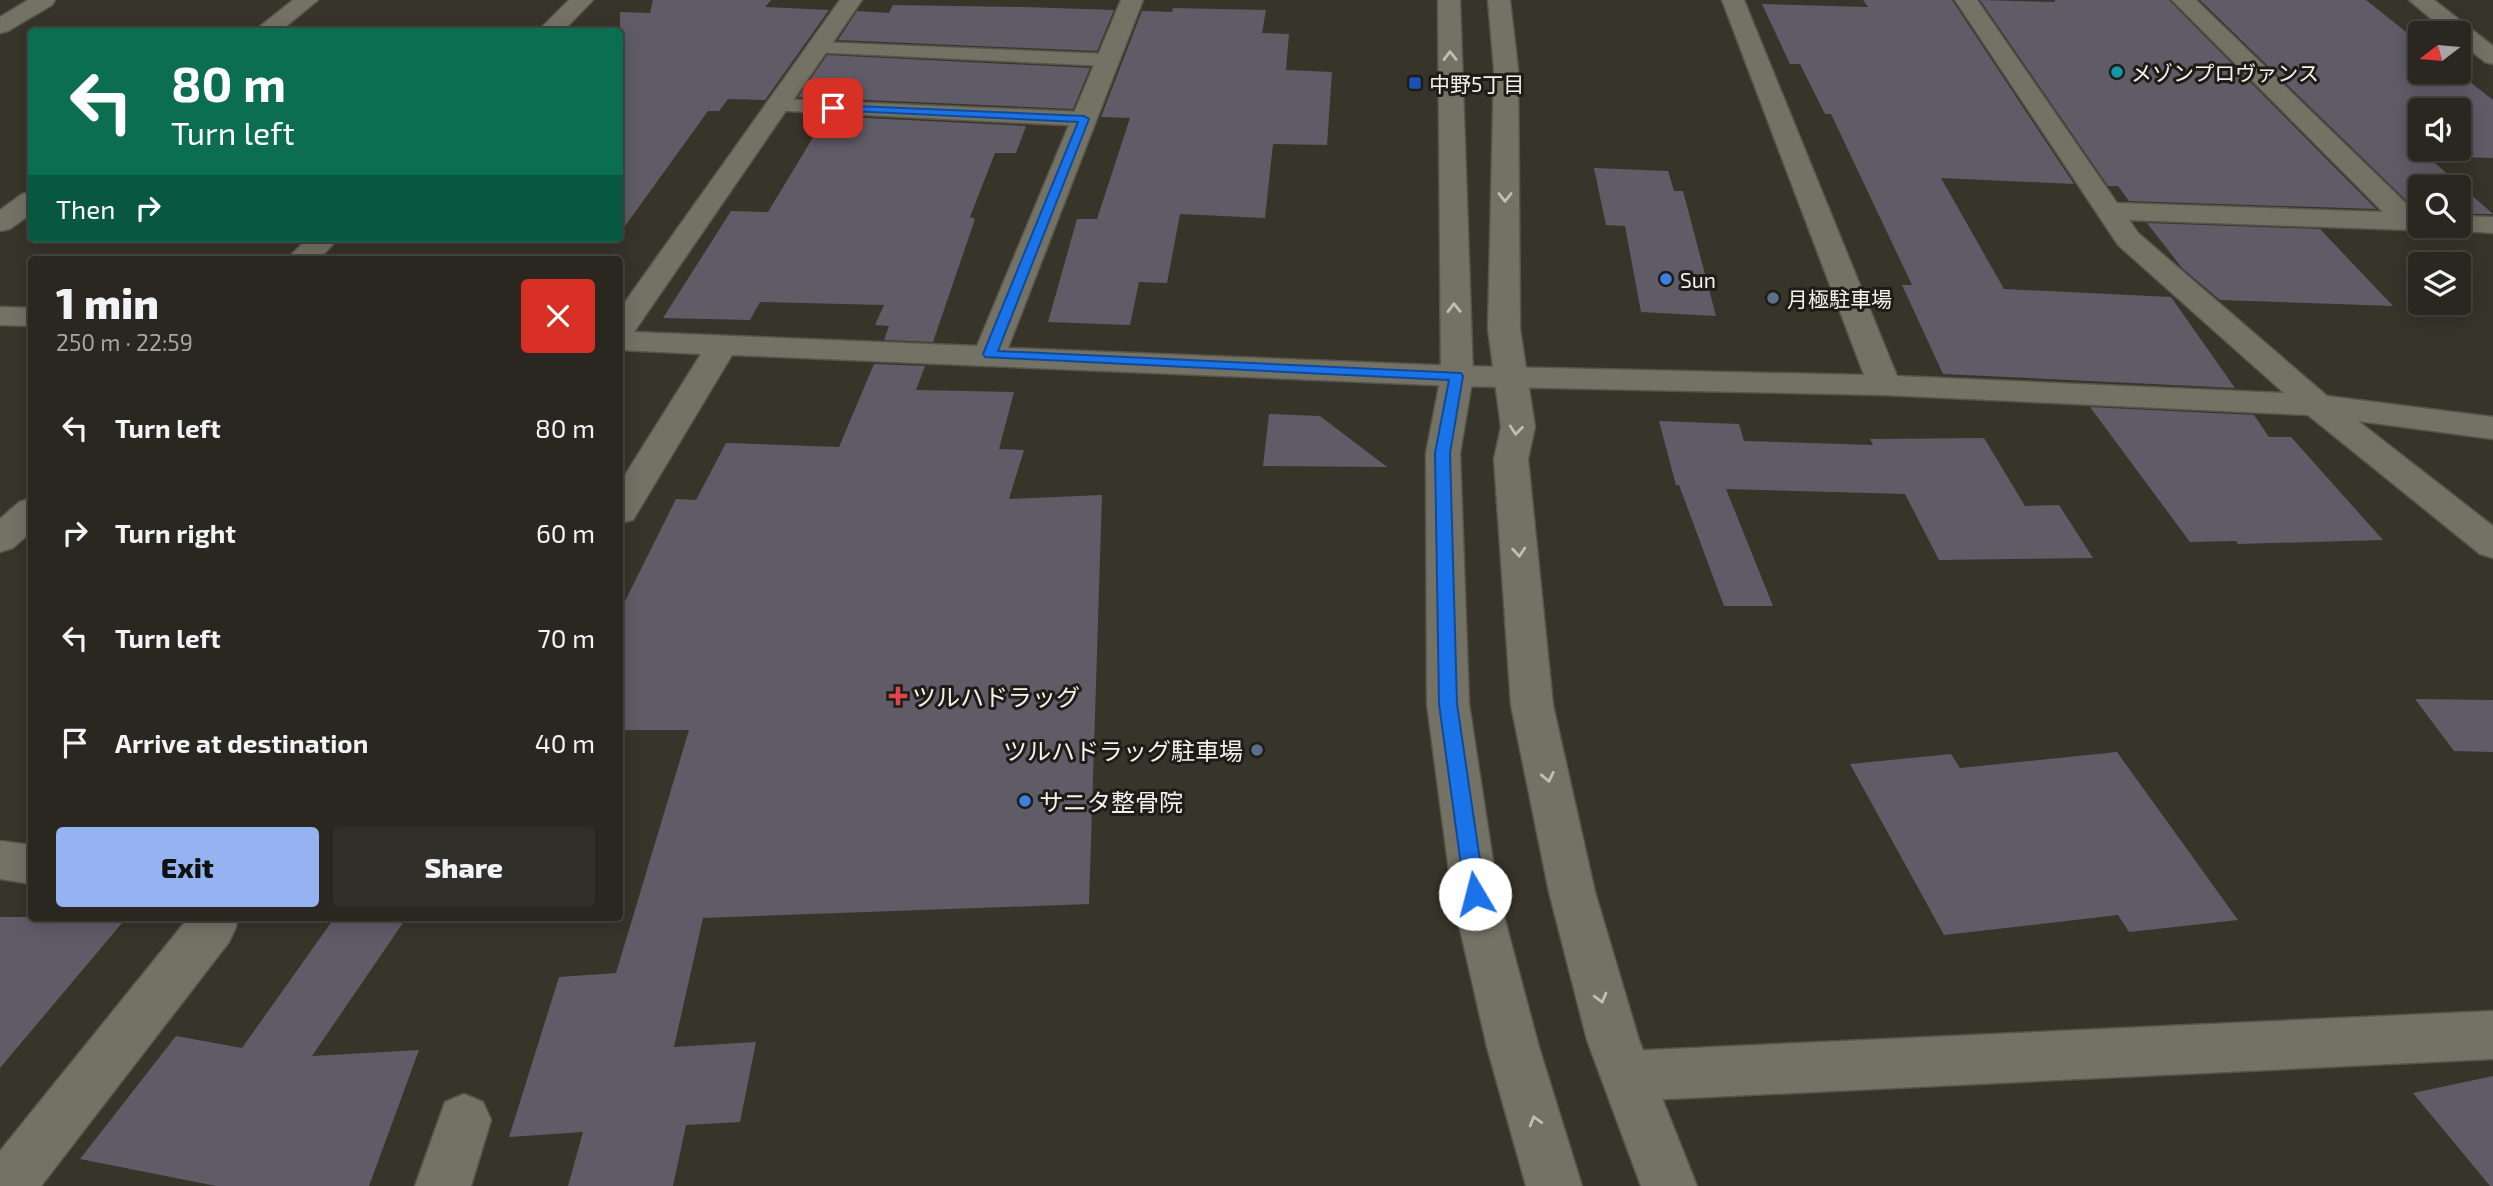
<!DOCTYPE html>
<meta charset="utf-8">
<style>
body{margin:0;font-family:"Exo 2","Noto Sans JP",sans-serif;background:#312f29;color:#f1f3f6;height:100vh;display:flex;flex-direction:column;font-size:26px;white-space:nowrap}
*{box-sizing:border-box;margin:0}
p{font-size:23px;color:#a5a5a5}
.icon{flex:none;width:38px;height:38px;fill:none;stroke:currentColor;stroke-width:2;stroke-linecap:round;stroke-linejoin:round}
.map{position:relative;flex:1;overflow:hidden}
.side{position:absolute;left:28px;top:256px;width:595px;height:665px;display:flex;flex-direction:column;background:#292720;border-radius:7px;box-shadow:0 4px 18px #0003,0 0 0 2px #45443e}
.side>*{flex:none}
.hud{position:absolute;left:28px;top:28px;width:595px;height:214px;border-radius:7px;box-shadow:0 4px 18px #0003,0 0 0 2px #45443e;background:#0b6e4f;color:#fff;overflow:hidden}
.needle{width:46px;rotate:254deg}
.buttons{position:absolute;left:2408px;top:21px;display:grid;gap:14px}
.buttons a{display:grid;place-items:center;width:63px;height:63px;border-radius:7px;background:#292720;box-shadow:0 4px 18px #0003,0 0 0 2px #45443e;font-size:35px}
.pin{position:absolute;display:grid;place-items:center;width:60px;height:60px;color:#fff;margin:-30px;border-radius:14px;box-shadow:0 4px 10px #0006}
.me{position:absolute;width:77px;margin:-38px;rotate:352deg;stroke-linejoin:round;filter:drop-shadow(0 0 5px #0008)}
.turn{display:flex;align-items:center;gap:24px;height:147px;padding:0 28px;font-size:32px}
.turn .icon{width:91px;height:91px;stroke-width:2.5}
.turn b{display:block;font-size:49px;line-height:60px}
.then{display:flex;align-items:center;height:66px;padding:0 28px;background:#0003;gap:14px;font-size:26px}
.round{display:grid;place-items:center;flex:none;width:74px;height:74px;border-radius:7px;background:#312f29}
.overview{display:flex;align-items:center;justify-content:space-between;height:119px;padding:0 28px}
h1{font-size:42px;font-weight:800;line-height:52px}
.button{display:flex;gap:14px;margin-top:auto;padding:14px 28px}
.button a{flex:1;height:80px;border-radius:7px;background:#95b2f1;color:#111;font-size:28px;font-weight:800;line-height:80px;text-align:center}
.button a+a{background:#312f29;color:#f1f3f6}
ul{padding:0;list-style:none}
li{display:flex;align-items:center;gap:21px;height:105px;padding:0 28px}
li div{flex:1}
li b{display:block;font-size:26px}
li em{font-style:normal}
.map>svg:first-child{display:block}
.building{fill:#605c67;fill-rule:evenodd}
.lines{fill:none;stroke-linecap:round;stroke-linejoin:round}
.lane-casing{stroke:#56544b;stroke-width:3}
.street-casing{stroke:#56544b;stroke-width:3}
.secondary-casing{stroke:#56544b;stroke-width:3}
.lane{fill:#747165;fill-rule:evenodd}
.street{fill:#747165;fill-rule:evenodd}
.secondary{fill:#747165;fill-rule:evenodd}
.oneway{stroke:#c1beb6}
.route{fill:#1a73e8;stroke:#114b97;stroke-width:2}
.culture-dot{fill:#0f9aa8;stroke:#1d1c17;stroke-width:2.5}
.transit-dot{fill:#1a4fb4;stroke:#1d1c17;stroke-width:2.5}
.shop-dot{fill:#3f7fe0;stroke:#1d1c17;stroke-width:2.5}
.service-dot{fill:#5c6f8a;stroke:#1d1c17;stroke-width:2.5}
.health-dot{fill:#e0444e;stroke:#1d1c17;stroke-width:2.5}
.labels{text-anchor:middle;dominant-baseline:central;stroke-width:6;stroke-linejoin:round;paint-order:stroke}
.far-poi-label{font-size:21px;fill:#f4f2ec;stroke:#1d1c17;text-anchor:start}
.poi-label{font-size:24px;fill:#f4f2ec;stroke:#1d1c17;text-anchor:start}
</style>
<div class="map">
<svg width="2493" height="1186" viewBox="0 0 2493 1186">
<rect width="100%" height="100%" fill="#37342a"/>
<g class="building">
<path d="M 653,0 L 771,0 L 765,7 L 829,10 L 765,100 L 728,99 L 719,111 L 708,111 L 620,233 L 620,12 L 650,13 Z"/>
<path d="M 1863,0 L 1952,0 L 2074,184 L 1941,178 L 2004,289 L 2171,297 L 2235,388 L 1943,374 L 1902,285 L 1912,285 L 1831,114 L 1825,114 L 1800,64 L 1790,64 L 1762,4 L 1868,7 Z"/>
<path d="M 1980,0 L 2055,2 L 2055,0 L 2169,0 L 2376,209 L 2129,201 L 2118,186 L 2108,186 Z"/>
<path d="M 2200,0 L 2366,0 L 2420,43 L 2420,72 L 2457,72 L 2493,100 L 2493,158 L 2427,156 L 2493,214 L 2459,214 L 2459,187 L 2420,187 L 2420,211 L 2417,211 ZM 2420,110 L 2459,110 L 2459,149 L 2420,149 Z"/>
<path d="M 893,5 L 1024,7 L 1114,10 L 1097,51 L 838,40 L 857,11 L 889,13 Z"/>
<path d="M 1173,8 L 1266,10 L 1262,33 L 1289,34 L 1286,70 L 1332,72 L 1327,145 L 1273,144 L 1265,218 L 1180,214 L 1167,283 L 1139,282 L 1130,325 L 1048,322 L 1077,219 L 1097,219 L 1130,118 L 1101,117 L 1142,11 L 1172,12 Z"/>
<path d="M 827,55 L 1090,68 L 1073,109 L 798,97 Z"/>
<path d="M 826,116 L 1026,126 L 1016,153 L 995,153 L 970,217 L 975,219 L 933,342 L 884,340 L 889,326 L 875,325 L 884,305 L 760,302 L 750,320 L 663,318 L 731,211 L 768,212 Z"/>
<path d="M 1594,168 L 1668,171 L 1674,191 L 1683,191 L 1716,316 L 1641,312 L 1625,226 L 1606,225 Z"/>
<path d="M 2147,223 L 2320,229 L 2393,306 L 2220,300 L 2182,268 Z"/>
<path d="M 874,364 L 925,366 L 916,390 L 1014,392 L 999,449 L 1024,450 L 1009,499 L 1102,495 L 1089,904 L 703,918 L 674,1047 L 756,1042 L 740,1122 L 686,1125 L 673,1186 L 568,1186 L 583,1132 L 509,1137 L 559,977 L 616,973 L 689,730 L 620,730 L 620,611 L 676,499 L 696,500 L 726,443 L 839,447 Z"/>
<path d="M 2090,407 L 2254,415 L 2269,437 L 2291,437 L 2383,540 L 2238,544 L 2236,541 L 2190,542 Z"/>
<path d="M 1269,414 L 1320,416 L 1387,467 L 1263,466 Z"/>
<path d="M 1659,421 L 1739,424 L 1744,441 L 1873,445 L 1870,439 L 1984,438 L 2025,506 L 2059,505 L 2093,558 L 1939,560 L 1905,494 L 1726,489 L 1773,606 L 1724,606 L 1679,485 L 1676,485 Z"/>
<path d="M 2415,699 L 2493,700 L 2493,752 L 2454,751 Z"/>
<path d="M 2117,752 L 2238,920 L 2129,932 L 2118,915 L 1944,935 L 1850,764 L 1951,754 L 1960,768 Z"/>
<path d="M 0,917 L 127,917 L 0,1068 Z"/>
<path d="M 335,917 L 407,917 L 312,1056 L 419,1050 L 369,1186 L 216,1186 L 80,1159 L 176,1036 L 242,1048 Z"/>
<path d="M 2493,1076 L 2493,1186 L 2490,1186 L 2413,1093 Z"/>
</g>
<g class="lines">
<g class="lane-casing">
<g id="lane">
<path d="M 818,42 L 1108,54 L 1115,56 L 1118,60 L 1115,64 L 1108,66 L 811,52 L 808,48 L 811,44 Z"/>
<path d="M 777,99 L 1084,112 L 1092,114 L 1095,119 L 1092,124 L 1084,126 L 769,110 L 766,105 L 769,100 Z"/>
</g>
</g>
<g class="street-casing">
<g id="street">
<path d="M 28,0 L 55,0 L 52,5 L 8,31 L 0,33 L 0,17 Z"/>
<path d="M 293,0 L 318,0 L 279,32 L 253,32 Z"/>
<path d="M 840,0 L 862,0 L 634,332 L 977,346 L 1121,0 L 1143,0 L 1008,348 L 1457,366 L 1864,375 L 1722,0 L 1744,0 L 1897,376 L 2284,393 L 2118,245 L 1955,0 L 1977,0 L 2117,203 L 2383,212 L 2172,0 L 2196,0 L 2416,213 L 2420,214 L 2420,226 L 2431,226 L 2420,230 L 2409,230 L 2129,220 L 2138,233 L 2327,396 L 2493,417 L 2493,439 L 2358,421 L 2493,526 L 2493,558 L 2480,554 L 2308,415 L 1884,395 L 1457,386 L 732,355 L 633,520 L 620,523 L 620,483 L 701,354 L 620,350 L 620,309 Z"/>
<path d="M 2409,0 L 2434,0 L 2493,46 L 2493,64 L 2485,62 L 2459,41 L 2459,33 L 2448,33 Z"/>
<path d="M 32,192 L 32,213 L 10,229 L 0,231 L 0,210 L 22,194 Z"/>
<path d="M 2459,216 L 2493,217 L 2493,233 L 2449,230 L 2446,226 L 2459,226 Z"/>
<path d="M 0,307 L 32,308 L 32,326 L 0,325 Z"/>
<path d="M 0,841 L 32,845 L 32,884 L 0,879 Z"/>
<path d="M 189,917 L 237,917 L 236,927 L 229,942 L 41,1186 L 0,1186 L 0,1151 Z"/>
<path d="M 2493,1011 L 2493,1059 L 1627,1101 L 1609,1094 L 1601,1076 L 1609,1058 L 1627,1051 Z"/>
<path d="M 464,1094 L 483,1102 L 491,1120 L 471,1186 L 415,1186 L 445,1102 Z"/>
</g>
</g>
<g class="secondary-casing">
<g id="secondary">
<path d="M 569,0 L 593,0 L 562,32 L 537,32 Z"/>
<path d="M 1438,0 L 1460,0 L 1473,376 L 1460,453 L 1469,704 L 1498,894 L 1539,1047 L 1582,1186 L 1526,1186 L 1487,1047 L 1452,894 L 1427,704 L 1426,453 L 1441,376 Z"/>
<path d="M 1488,0 L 1510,0 L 1518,69 L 1520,329 L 1535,427 L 1528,459 L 1553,705 L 1595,892 L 1639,1040 L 1697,1186 L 1641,1186 L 1587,1040 L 1549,892 L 1511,705 L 1494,459 L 1501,427 L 1488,329 L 1494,69 Z"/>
<path d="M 308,238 L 339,238 L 319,259 L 287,259 Z"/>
<path d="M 32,498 L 32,531 L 13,548 L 0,552 L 0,519 L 19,502 Z"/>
</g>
</g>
<use href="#lane" class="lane"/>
<use href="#street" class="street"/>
<use href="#secondary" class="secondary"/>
</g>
<defs><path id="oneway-chevron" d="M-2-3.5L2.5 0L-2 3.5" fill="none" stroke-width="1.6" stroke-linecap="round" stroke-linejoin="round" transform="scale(1.75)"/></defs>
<g class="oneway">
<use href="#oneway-chevron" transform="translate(1450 56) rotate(-91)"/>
<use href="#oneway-chevron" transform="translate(1505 197) rotate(90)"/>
<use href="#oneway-chevron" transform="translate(1454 308) rotate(-91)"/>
<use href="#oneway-chevron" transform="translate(1516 430) rotate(96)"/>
<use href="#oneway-chevron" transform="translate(1519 552) rotate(85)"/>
<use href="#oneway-chevron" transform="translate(1548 777) rotate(78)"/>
<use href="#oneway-chevron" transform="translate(1601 998) rotate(75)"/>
<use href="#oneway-chevron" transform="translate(1535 1121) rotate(-106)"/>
</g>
<path class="route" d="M 833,105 L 1084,116 L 1089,119 L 998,351 L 1461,373 L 1463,376 L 1450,453 L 1457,704 L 1485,894 L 1482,900 L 1475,902 L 1468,900 L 1465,894 L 1439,704 L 1435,453 L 1449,380 L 985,357 L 983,354 L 1078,122 L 829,110 L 828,108 Z"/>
<circle class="culture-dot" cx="2117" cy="72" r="7"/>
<rect class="transit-dot" x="1408" y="76" width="14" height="14" rx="3.5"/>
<g class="shop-dot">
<circle cx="1666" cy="279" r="7"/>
<circle cx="1025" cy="801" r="7"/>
</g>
<g class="service-dot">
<circle cx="1773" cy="298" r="7"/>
<circle cx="1257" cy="750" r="7"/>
</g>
<path class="health-dot" d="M894.5 685.5h7v7h7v7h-7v7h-7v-7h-7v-7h7z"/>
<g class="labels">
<g class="far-poi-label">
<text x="2131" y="72">メゾンプロヴァンス</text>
<text x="1429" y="83">中野5丁目</text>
<text x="1680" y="279">Sun</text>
<text x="1787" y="298">月極駐車場</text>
</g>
<g class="poi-label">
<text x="912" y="696">ツルハドラッグ</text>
<text x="1243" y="750" text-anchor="end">ツルハドラッグ駐車場</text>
<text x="1039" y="801">サニタ整骨院</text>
</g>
</g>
</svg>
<div class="buttons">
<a><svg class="needle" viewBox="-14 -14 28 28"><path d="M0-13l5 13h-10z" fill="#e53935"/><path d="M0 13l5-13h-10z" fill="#a5a5a5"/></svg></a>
<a><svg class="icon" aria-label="sound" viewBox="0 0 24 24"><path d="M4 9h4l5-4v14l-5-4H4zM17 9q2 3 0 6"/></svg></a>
<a><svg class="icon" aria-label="search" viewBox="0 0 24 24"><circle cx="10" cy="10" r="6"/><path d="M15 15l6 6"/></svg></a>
<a><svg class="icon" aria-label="layers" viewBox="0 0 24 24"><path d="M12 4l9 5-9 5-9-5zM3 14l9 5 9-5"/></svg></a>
</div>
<div class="pin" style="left:833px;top:108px;background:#d93025"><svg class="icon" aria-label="arrive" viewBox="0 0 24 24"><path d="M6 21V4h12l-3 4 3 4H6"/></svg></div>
<svg class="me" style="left:1475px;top:894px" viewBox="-20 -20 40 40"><circle r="19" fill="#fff"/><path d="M0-13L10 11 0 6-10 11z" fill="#1a73e8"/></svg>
<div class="hud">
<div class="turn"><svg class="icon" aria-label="left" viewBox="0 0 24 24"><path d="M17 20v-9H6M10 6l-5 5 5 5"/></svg><div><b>80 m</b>Turn left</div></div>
<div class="then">Then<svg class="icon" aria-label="right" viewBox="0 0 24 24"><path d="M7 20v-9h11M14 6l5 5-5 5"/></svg></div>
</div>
<section class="side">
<div class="overview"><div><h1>1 min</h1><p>250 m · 22:59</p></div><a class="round" style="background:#d93025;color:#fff"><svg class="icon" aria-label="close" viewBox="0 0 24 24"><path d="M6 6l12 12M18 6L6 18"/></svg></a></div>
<ul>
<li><svg class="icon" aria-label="left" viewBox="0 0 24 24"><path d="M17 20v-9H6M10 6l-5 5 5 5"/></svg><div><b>Turn left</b></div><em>80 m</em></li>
<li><svg class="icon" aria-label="right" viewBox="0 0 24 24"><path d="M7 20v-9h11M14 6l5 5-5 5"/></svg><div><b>Turn right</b></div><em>60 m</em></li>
<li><svg class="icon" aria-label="left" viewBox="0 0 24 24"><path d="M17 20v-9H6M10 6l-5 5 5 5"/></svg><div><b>Turn left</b></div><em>70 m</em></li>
<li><svg class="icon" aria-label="arrive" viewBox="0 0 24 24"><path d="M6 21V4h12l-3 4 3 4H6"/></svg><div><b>Arrive at destination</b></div><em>40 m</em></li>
</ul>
<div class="button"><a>Exit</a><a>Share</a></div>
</section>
</div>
